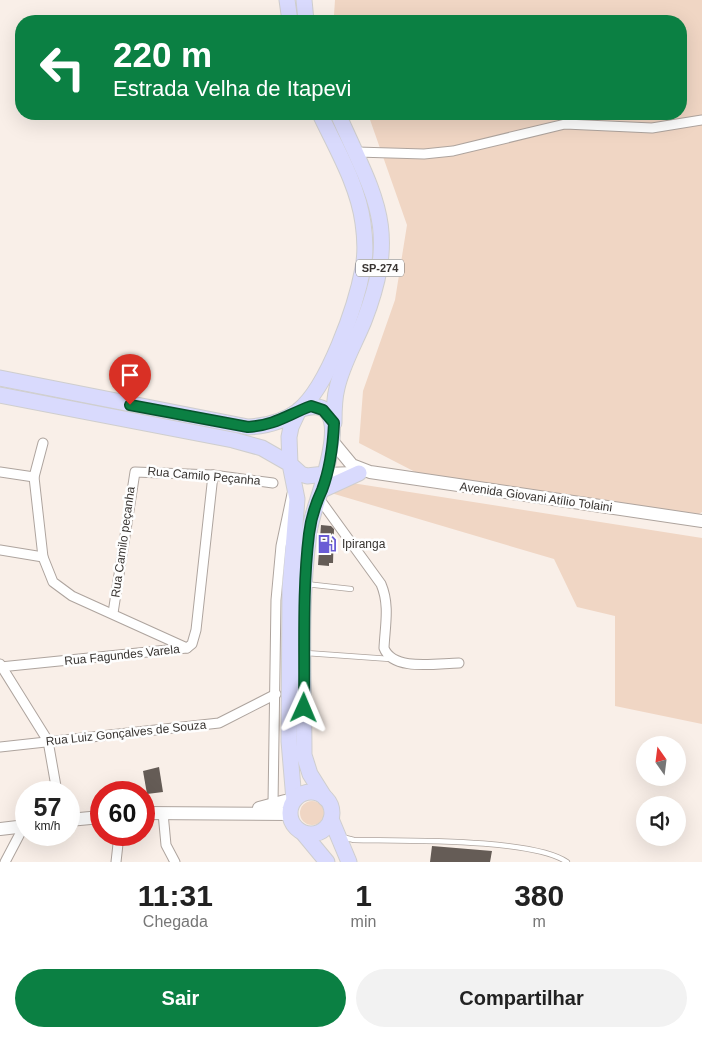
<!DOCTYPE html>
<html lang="pt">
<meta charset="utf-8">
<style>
body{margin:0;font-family:Helvetica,sans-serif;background:#f2f2f2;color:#222;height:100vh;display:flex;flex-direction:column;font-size:19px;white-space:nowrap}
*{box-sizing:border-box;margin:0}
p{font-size:16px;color:#767676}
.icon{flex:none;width:28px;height:28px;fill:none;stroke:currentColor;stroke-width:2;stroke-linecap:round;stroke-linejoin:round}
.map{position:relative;height:862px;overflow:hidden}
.side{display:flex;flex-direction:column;background:#fff;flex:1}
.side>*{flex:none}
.hud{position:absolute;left:15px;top:15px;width:672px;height:105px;border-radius:20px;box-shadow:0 5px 20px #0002;background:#0b8043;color:#fff;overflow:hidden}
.needle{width:32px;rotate:346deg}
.tools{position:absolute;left:636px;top:736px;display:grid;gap:10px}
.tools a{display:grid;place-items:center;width:50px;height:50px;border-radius:50%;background:#fff;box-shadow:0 5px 20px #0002;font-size:25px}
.speed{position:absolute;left:15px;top:781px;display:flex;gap:10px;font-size:25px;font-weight:700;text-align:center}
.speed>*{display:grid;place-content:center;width:65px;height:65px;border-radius:50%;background:#fff;box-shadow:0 5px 20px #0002;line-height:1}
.speed small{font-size:12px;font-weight:400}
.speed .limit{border:8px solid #d22;background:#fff;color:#111}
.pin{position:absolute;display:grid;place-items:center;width:42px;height:42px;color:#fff;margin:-51px -21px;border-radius:50% 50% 50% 0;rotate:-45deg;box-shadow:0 0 5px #0007}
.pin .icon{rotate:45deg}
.me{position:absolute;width:55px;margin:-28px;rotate:1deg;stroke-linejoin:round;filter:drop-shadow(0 0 4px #0008)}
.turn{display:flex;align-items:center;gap:18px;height:105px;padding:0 15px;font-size:22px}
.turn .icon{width:65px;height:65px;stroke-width:2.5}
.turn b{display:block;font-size:35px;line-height:42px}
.eta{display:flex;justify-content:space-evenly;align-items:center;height:85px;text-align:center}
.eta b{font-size:30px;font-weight:700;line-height:35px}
.cta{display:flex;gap:10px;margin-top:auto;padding:10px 15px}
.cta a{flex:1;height:58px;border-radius:30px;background:#0b8043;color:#fff;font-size:20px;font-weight:700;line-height:58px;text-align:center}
.cta a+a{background:#f2f2f2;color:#222}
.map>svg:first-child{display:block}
.green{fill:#f0d6c4}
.building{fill:#655c56}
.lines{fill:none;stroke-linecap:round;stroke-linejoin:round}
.lane-casing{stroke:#aea49e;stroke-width:6}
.street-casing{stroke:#aea49e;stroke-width:11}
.secondary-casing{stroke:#aea49e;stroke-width:14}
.primary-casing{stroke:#cfcece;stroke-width:17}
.lane{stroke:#fff;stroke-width:4.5}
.street{stroke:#fff;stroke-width:9}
.secondary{stroke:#fff;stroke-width:12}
.primary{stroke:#d9dafd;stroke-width:15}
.route-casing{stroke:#07532c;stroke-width:12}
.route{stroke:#0b8043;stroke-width:9}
.labels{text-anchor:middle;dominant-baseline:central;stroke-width:5;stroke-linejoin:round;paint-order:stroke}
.shield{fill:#fefefe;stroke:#73716e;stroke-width:1}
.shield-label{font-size:11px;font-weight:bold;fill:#383431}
.street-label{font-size:12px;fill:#383431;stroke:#fefefe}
.poi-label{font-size:12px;fill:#383431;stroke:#fefefe;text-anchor:start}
</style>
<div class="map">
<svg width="702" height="862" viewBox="0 0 702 862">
<rect width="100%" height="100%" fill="#f9efe8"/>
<g class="green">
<path d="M 335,0 L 702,0 L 702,512 L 699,514 L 423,476 L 359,443 L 363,391 L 395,300 L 407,225 L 368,114 L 681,114 L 681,21 L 336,21 L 334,15 Z"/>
<path d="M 352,483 L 702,538 L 702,724 L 615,706 L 615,616 L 577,607 L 554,559 L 331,493 Z"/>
<circle cx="312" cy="813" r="12"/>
</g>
<g class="building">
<path d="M 321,525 L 331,526 L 334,529 L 333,563 L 329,563 L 329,566 L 318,565 Z"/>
<path d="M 159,767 L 163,792 L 147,794 L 143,771 Z"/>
<path d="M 432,846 L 492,851 L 490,862 L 430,862 Z"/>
</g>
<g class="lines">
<g class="lane-casing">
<g id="lane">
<path d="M 306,584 L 351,589"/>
<path d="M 306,653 L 390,659"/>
<path d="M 342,837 L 354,840 C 401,841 532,838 567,862"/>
</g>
</g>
<g class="street-casing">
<g id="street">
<path d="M 357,152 L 424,154 L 453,151 L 565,124 L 652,128 L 702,120"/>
<path d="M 43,443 L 34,477 L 43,557 L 53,582 L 72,596 L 187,648"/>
<path d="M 0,472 L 34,477"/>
<path d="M 318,497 L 381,584 C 390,605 385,626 384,648 C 393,672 438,663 459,663"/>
<path d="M 0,550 L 43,557"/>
<path d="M 113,613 L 135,472 L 213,475 L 273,483"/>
<path d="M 0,664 L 48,741 L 57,792"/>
<path d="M 0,667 L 187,648 L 192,644 L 196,630 L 213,475"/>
<path d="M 0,747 L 219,723 L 276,694"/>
<path d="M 273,804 L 276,600 L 281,546 L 292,494"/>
<path d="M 163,813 L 166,845 L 175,862"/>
<path d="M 5,862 L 24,826"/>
<path d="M 116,862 L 119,835"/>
</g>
</g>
<g class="secondary-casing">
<g id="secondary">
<path d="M 333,442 L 352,465 L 370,472 L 702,521"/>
<path d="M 325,474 L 355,473"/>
<path d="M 259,808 L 285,801 L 293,803"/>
<path d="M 144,813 L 290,814"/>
<path d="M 69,820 L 101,817"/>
<path d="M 0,829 L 26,826"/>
</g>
</g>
<g class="primary-casing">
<g id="primary">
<path d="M 287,0 L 290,21"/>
<path d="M 304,0 L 306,21"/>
<path d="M 0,378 L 248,427 C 267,426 283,422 298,411 C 328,387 356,306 363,268 C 366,253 365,237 363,223 C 358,185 336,148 320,114"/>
<path d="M 0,395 L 233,440 L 262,448 L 290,464 L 301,474 L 307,476 L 325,474 C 332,448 346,393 299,410 L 291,427 L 289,437 L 290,464 L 297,499 L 290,588 L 289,741 L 294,800"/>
<path d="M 334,423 C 334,412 334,399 337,388 C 342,365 355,343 364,321 C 400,228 375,198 338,114"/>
<path d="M 322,490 L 359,473"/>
<circle cx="311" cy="813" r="21"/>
<path d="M 325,798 L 310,774 L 304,755 C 304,682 299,606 309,533 C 312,512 321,494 325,474"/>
<path d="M 331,819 L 349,862"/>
<path d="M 303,833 L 327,862"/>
</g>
</g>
<use href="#lane" class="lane"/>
<use href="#street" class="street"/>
<use href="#secondary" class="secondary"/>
<use href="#primary" class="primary"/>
</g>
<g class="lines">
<g class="route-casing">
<path id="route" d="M 130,405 L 248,427 C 276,425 287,415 311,406 L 323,410 L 334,423 C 333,445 330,469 322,490 C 315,505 311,517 309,534 C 302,592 305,650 304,708"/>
</g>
<use href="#route" class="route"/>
</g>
<defs>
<g id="fuel-bare" transform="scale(1.5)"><path d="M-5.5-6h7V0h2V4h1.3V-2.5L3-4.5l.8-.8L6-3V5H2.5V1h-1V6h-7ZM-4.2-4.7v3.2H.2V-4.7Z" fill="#6a5cd5" stroke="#fefefe" stroke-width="2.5" paint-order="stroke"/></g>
</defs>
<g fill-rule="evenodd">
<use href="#fuel-bare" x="327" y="544"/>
</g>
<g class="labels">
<rect class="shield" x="356" y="259.5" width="48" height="17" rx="4"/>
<g class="shield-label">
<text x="380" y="268">SP-274</text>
</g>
<g class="street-label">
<text transform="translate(204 476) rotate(5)">Rua Camilo Peçanha</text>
<text transform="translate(536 497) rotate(8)">Avenida Giovani Atílio Tolaini</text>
<text transform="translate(123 542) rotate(-82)">Rua Camilo peçanha</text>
<text transform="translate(122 655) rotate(-6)">Rua Fagundes Varela</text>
<text transform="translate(126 733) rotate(-6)">Rua Luiz Gonçalves de Souza</text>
</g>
<g class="poi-label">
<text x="342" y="544">Ipiranga</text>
</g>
</g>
</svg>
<div class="tools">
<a><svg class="needle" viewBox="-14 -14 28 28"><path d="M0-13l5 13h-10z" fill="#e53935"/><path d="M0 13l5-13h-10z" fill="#767676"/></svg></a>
<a><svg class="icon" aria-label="sound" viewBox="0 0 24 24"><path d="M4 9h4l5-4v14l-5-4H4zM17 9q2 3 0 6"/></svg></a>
</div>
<div class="speed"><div>57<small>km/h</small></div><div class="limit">60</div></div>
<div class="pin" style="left:130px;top:405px;background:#d93025"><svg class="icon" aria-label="arrive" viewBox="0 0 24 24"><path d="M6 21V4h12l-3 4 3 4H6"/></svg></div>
<svg class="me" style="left:304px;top:708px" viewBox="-20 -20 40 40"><path d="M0-17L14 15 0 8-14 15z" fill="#0b8043" stroke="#fff" stroke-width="4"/></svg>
<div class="hud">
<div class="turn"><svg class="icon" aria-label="left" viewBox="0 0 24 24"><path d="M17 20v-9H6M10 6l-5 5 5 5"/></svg><div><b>220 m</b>Estrada Velha de Itapevi</div></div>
</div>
</div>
<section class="side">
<div class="eta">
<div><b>11:31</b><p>Chegada</p></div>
<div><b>1</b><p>min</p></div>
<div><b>380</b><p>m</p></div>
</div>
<div class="cta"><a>Sair</a><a>Compartilhar</a></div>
</section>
